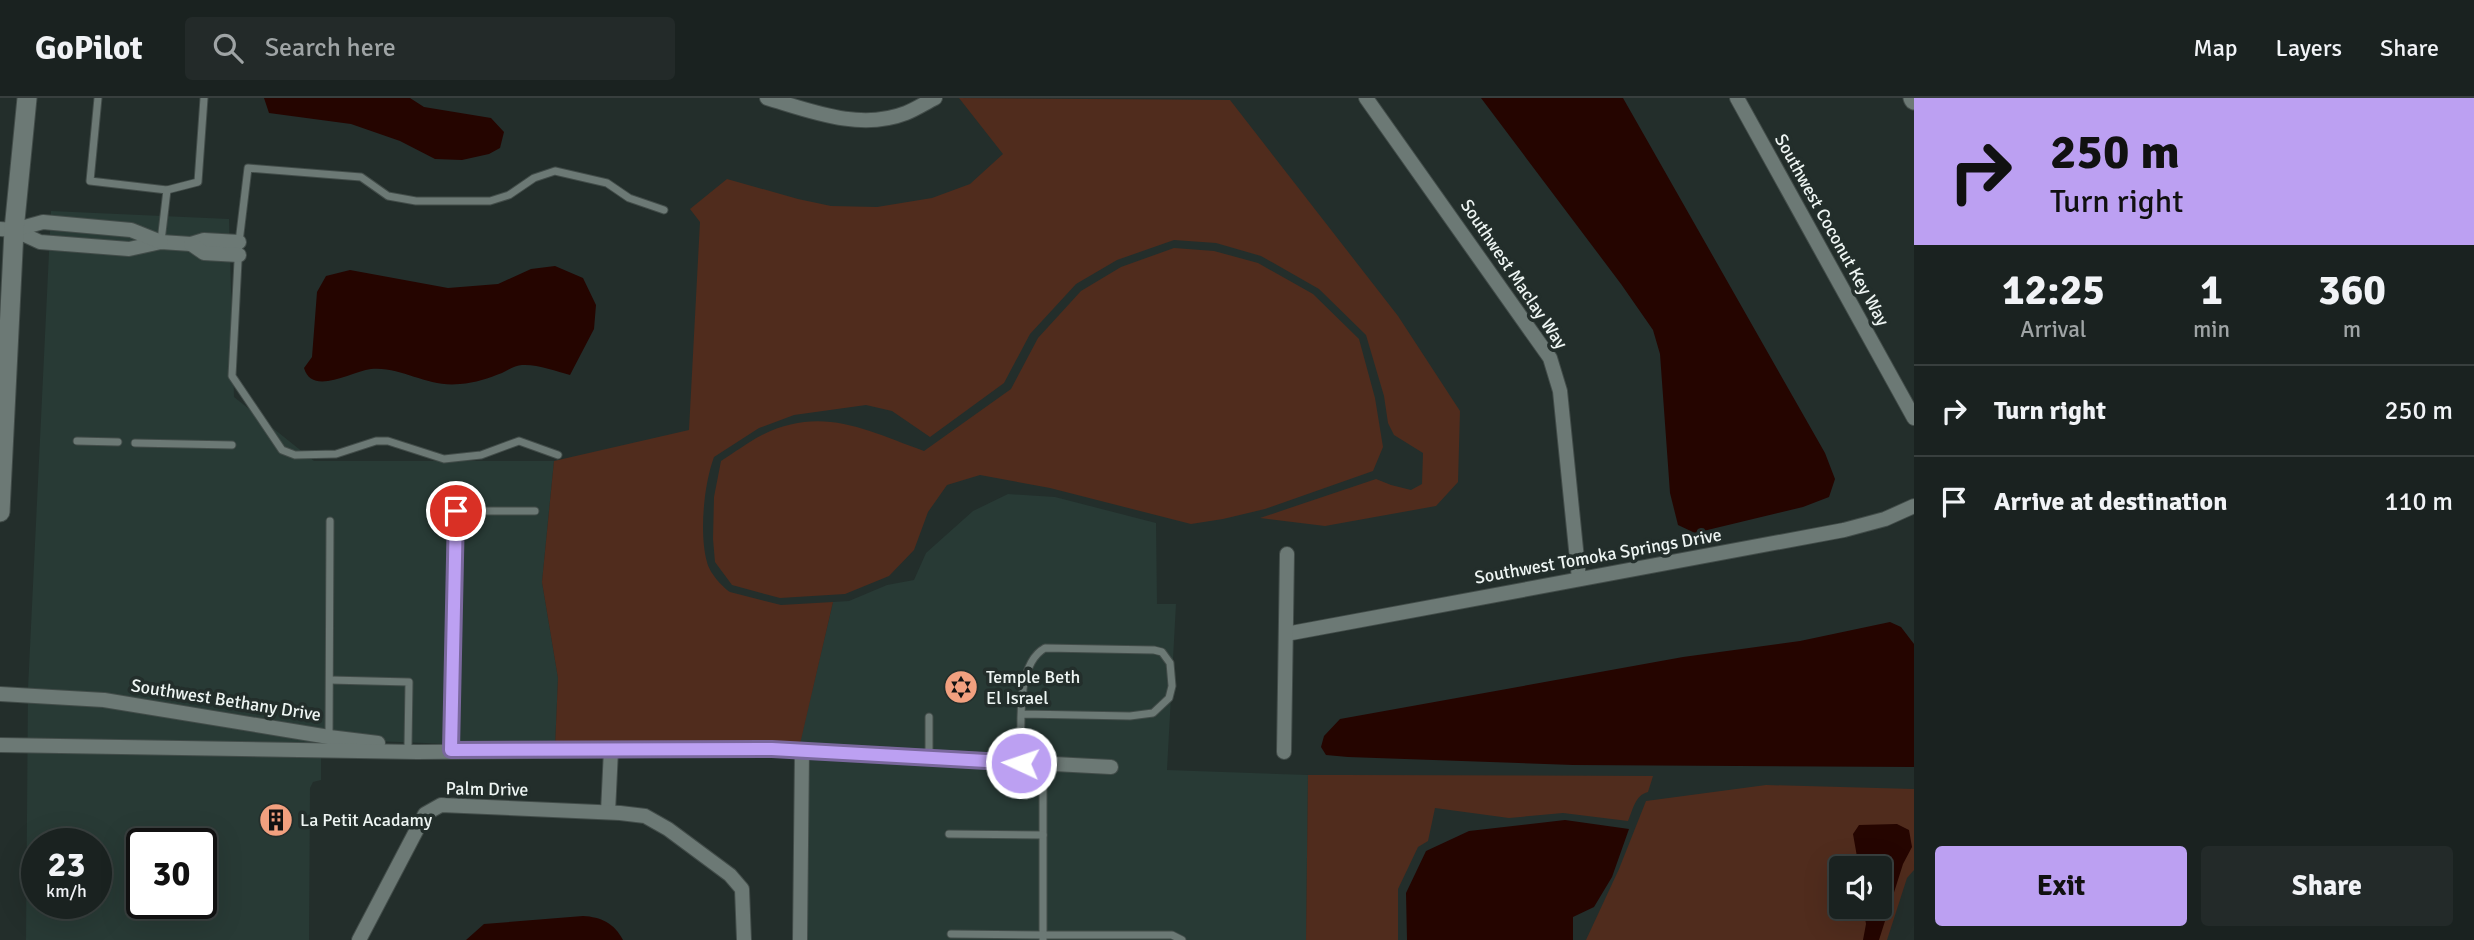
<!DOCTYPE html>
<style>
body{margin:0;font-family:Signika,sans-serif;background:#232a29;color:#f1f3f6;height:100vh;display:flex;flex-direction:column;font-size:26px;white-space:nowrap}
*{box-sizing:border-box;margin:0}
p{font-size:23px;color:#9fa4a5}
.icon{flex:none;width:38px;height:38px;fill:none;stroke:currentColor;stroke-width:2;stroke-linecap:round;stroke-linejoin:round}
.map{position:relative;flex:1;overflow:hidden}
.details{display:flex;flex-direction:column;background:#1a2220;width:560px}
.details>*{flex:none}
.banner{background:#bca0f2;color:#111;overflow:hidden}
.tools{position:absolute;left:1829px;top:758px;display:grid;gap:14px}
.tools a{display:grid;place-items:center;width:63px;height:63px;border-radius:7px;background:#1a2220;box-shadow:0 7px 28px #0002,0 0 0 2px #383f3e;font-size:35px}
.speed{position:absolute;left:21px;top:730px;display:flex;gap:14px;font-size:35px;font-weight:700;text-align:center}
.speed>*{display:grid;place-content:center;width:91px;height:91px;border-radius:50%;background:#1a2220;box-shadow:0 7px 28px #0002,0 0 0 2px #383f3e;line-height:1}
.speed small{font-size:18px;font-weight:400}
.speed .limit{border:4px solid #111;border-radius:10px;background:#fff;color:#111}
.pin{position:absolute;display:grid;place-items:center;width:60px;height:60px;color:#fff;margin:-30px;border:4px solid #fff;border-radius:50%;box-shadow:0 2px 7px #0007}
.me{position:absolute;width:77px;margin:-38px;rotate:273deg;stroke-linejoin:round;filter:drop-shadow(0 0 5px #0008)}
.turn{display:flex;align-items:center;gap:24px;height:147px;padding:0 21px;font-size:32px}
.turn .icon{width:91px;height:91px;stroke-width:2.5}
.turn b{display:block;font-size:49px;line-height:60px}
.eta{display:flex;justify-content:space-evenly;align-items:center;height:119px;text-align:center}
.eta b{font-size:42px;font-weight:800;line-height:49px}
.primary-button{display:flex;gap:14px;margin-top:auto;padding:14px 21px}
.primary-button a{flex:1;height:80px;border-radius:7px;background:#bca0f2;color:#111;font-size:28px;font-weight:800;line-height:80px;text-align:center}
.primary-button a+a{background:#232a29;color:#f1f3f6}
ul{padding:0;list-style:none}
li{display:flex;align-items:center;gap:21px;height:91px;padding:0 21px;border-top:2px solid #383f3e}
li div{flex:1}
li b{display:block;font-size:26px}
li em{font-style:normal}
header{display:flex;align-items:center;gap:42px;box-sizing:border-box;height:98px;padding:0 35px;background:#1a2220;border-bottom:2px solid #383f3e}
header strong{font-size:33px}
nav{display:flex;gap:38px;margin-inline-start:auto;font-size:24px}
.search{width:490px;height:63px;background:#232a29;display:flex;align-items:center;gap:18px;box-sizing:border-box;padding:0 24px;border-radius:7px;color:#9fa4a5;font-size:26px}
main{display:flex;flex:1;min-height:0}
.map>svg:first-child{display:block}
.built{fill:#283a35;fill-rule:evenodd}
.green{fill:#502c1d;fill-rule:evenodd}
.water{fill:#250500}
.lines{fill:none;stroke-linecap:round;stroke-linejoin:round}
.lane-casing{stroke:#424c49;stroke-width:9}
.street-casing{stroke:#424c49;stroke-width:16}
.secondary-casing{stroke:#424c49;stroke-width:21}
.lane{stroke:#6c7975;stroke-width:7}
.street{stroke:#6c7975;stroke-width:14}
.secondary{stroke:#6c7975;stroke-width:19}
.route-casing{stroke:#7a689d;stroke-width:18}
.route{stroke:#bca0f2;stroke-width:12}
.labels{text-anchor:middle;dominant-baseline:central;stroke-width:7;stroke-linejoin:round;paint-order:stroke}
.street-label{font-size:18px;fill:#eef5f3;stroke:#232e2b}
.poi-label{font-size:18px;fill:#eef5f3;stroke:#232e2b;text-anchor:start}
</style>
<header>
<strong>GoPilot</strong>
<div class="search"><svg class="icon" aria-label="search" viewBox="0 0 24 24"><circle cx="10" cy="10" r="6"/><path d="M15 15l6 6"/></svg>Search here</div>
<nav><a>Map</a><a>Layers</a><a>Share</a></nav>
</header>
<main>
<div class="map">
<svg width="1914" height="842" viewBox="0 0 1914 842">
<rect width="100%" height="100%" fill="#232e2b"/>
<g class="built">
<path d="M 51,113 L 229,121 L 234,299 L 314,363 L 554,363 L 542,484 L 558,580 L 555,650 L 321,641 L 321,682 L 313,684 L 310,690 L 309,842 L 26,842 L 28,591 ZM 37,746 L 96,746 L 96,805 L 37,805 ZM 142,746 L 201,746 L 201,805 L 142,805 Z"/>
<path d="M 1008,396 L 1055,399 L 1156,425 L 1157,506 L 1176,506 L 1167,672 L 1308,677 L 1306,842 L 798,842 L 794,669 L 833,504 L 849,503 L 887,487 L 914,482 L 926,455 L 973,413 Z"/>
</g>
<g class="green">
<path d="M 959,0 L 1230,2 L 1398,218 L 1460,313 L 1458,384 L 1436,408 L 1325,428 L 1260,420 L 1376,381 L 1391,387 L 1411,392 L 1422,386 L 1423,355 L 1394,337 L 1388,325 L 1384,298 L 1366,237 L 1319,191 L 1261,158 L 1216,145 L 1174,142 L 1117,162 L 1076,186 L 1030,236 L 1004,285 L 930,339 L 892,313 L 866,307 L 794,317 L 759,330 L 714,359 C 704,386 699,435 707,464 C 709,474 722,489 730,494 L 781,507 L 833,504 L 797,659 L 555,650 L 558,580 L 542,484 L 554,363 L 689,332 L 700,124 L 690,111 L 727,81 L 798,101 L 831,108 L 877,109 L 932,100 L 970,86 L 1003,56 Z"/>
<path d="M 1174,150 L 1214,153 L 1258,165 L 1313,196 L 1359,241 L 1375,300 L 1383,349 L 1373,373 L 1265,411 L 1223,421 L 1191,426 L 1050,390 L 980,377 L 947,387 L 928,414 L 914,452 L 889,478 L 845,496 L 780,500 L 732,487 L 715,464 L 713,441 L 714,399 L 721,363 C 734,355 748,344 762,337 C 823,307 867,333 924,353 L 1011,291 L 1038,240 L 1081,193 L 1121,169 Z"/>
<path d="M 1308,677 L 1340,677 L 1653,678 L 1648,694 C 1635,697 1633,712 1628,723 L 1563,715 L 1509,720 L 1435,710 L 1428,743 L 1418,749 L 1398,791 L 1398,842 L 1306,842 Z"/>
<path d="M 1766,687 L 1914,691 L 1914,772 L 1907,780 L 1887,842 L 1586,842 L 1619,771 L 1646,703 ZM 1841,770 L 1880,770 L 1880,808 L 1841,808 Z"/>
</g>
<g class="water">
<path d="M 264,0 L 410,0 L 424,9 L 491,20 L 504,34 L 500,50 L 489,56 L 462,62 L 435,61 L 400,43 L 351,26 L 269,15 Z"/>
<path d="M 1481,0 L 1623,0 L 1825,355 L 1835,381 L 1829,399 L 1803,409 L 1695,435 L 1678,427 L 1670,395 L 1660,256 L 1653,232 L 1621,186 Z"/>
<path d="M 555,168 L 583,180 L 596,207 L 594,231 L 570,277 C 556,273 537,266 522,267 C 516,267 508,272 502,275 C 489,280 475,285 460,286 C 427,290 402,268 371,271 C 350,274 312,298 304,270 L 312,259 L 317,194 L 326,178 L 350,172 L 448,190 L 498,186 L 531,171 Z"/>
<path d="M 1890,524 L 1901,529 L 1914,546 L 1914,669 L 1573,667 L 1348,659 L 1326,657 L 1321,649 L 1324,638 L 1340,621 L 1683,559 L 1800,543 Z"/>
<path d="M 1565,722 L 1629,731 L 1612,779 L 1594,809 L 1573,819 L 1573,842 L 1407,842 L 1406,795 L 1426,753 L 1469,733 Z"/>
<path d="M 1897,726 L 1909,732 L 1912,749 L 1903,766 L 1879,842 L 1863,842 L 1866,826 L 1863,809 L 1880,808 L 1880,770 L 1859,770 L 1853,736 L 1859,727 Z"/>
<path d="M 583,818 C 601,819 614,825 623,842 L 466,842 L 484,826 Z"/>
</g>
<g class="lines">
<g class="lane-casing">
<g id="lane">
<path d="M 98,0 L 90,83 L 167,92 L 198,84 L 204,0"/>
<path d="M 161,143 L 167,92"/>
<path d="M 77,343 L 118,344"/>
<path d="M 135,345 L 232,347"/>
<path d="M 558,357 L 519,343 L 481,357 L 444,361 L 388,343 L 376,343 L 336,356 L 295,357 L 282,352 L 232,278 L 239,144 L 248,70 L 361,79 L 388,98 L 416,103 L 490,103 L 509,97 L 534,80 L 555,73 L 607,85 L 629,100 L 664,112"/>
<path d="M 330,582 L 409,584 L 408,648"/>
<path d="M 329,638 L 330,423"/>
<path d="M 451,652 L 456,413 L 535,413"/>
<path d="M 929,659 L 929,619"/>
<path d="M 1021,664 C 1022,633 1014,567 1045,550 L 1154,552 L 1162,554 L 1170,565 L 1172,588 L 1169,600 L 1153,615 L 1130,618 L 1022,616"/>
<path d="M 1043,666 L 1043,837 L 1172,837 L 1182,842"/>
<path d="M 949,736 L 1043,737"/>
<path d="M 951,836 L 1043,837 L 1043,842"/>
</g>
</g>
<g class="street-casing">
<g id="street">
<path d="M 767,0 C 811,13 860,33 906,15 C 916,11 925,5 935,0"/>
<path d="M 1366,0 L 1550,260 L 1560,293 L 1579,481"/>
<path d="M 1737,0 L 1914,320"/>
<path d="M 0,131 L 14,132 L 40,144 L 129,151 L 161,144 L 191,146 L 204,142 L 239,144"/>
<path d="M 14,132 L 43,124 L 131,132 L 161,144"/>
<path d="M 191,146 L 204,155 L 239,157"/>
<path d="M 1286,536 L 1844,432 L 1885,421 L 1914,408"/>
<path d="M 0,596 L 104,602 L 329,639 L 378,645"/>
<path d="M 0,647 L 417,654 L 772,651 L 1111,669"/>
<path d="M 1284,654 L 1287,456"/>
<path d="M 608,714 L 611,652"/>
<path d="M 359,842 L 425,716 L 441,707 L 620,715 L 645,718 L 668,731 L 730,777 L 742,791 L 744,842"/>
<path d="M 800,842 L 802,653"/>
</g>
</g>
<g class="secondary-casing">
<g id="secondary">
<path d="M 1913,0 L 1914,2"/>
<path d="M 0,414 L 14,132 L 27,0"/>
</g>
</g>
<use href="#lane" class="lane"/>
<use href="#street" class="street"/>
<use href="#secondary" class="secondary"/>
</g>
<g class="lines">
<g class="route-casing">
<path id="route" d="M 456,413 L 451,652 L 772,651 L 1021,665"/>
</g>
<use href="#route" class="route"/>
</g>
<defs>
<g id="synagogue-disc" transform="scale(1.75)"><circle r="9.5" fill="#f2a07f" stroke="#232e2b"/><path d="M0-6.5L5.6 3.2H-5.6ZM0 6.5L5.6-3.2H-5.6Z" fill="#111"/></g>
<g id="building-disc" transform="scale(1.75)"><circle r="9.5" fill="#f2a07f" stroke="#232e2b"/><path d="M-4-6H4V6H1V3H-1V6H-4ZM-2.5-4.3h1.7v1.8h-1.7ZM.8-4.3h1.7v1.8H.8ZM-2.5-1h1.7V.8h-1.7ZM.8-1h1.7V.8H.8Z" fill="#111"/></g>
</defs>
<g fill-rule="evenodd">
<use href="#synagogue-disc" x="961" y="589"/>
<use href="#building-disc" x="276" y="722"/>
</g>
<g class="labels">
<g class="street-label">
<text transform="translate(1832 132) rotate(61)">Southwest Coconut Key Way</text>
<text transform="translate(1514 176) rotate(56)">Southwest Maclay Way</text>
<text transform="translate(1598 458) rotate(-10)">Southwest Tomoka Springs Drive</text>
<text transform="translate(226 602) rotate(9)">Southwest Bethany Drive</text>
<text transform="translate(487 691) rotate(1)">Palm Drive</text>
</g>
<g class="poi-label">
<text x="986" y="579">Temple Beth<tspan x="986" dy="21">El Israel</tspan></text>
<text x="300" y="722">La Petit Acadamy</text>
</g>
</g>
</svg>
<div class="tools">
<a><svg class="icon" aria-label="sound" viewBox="0 0 24 24"><path d="M4 9h4l5-4v14l-5-4H4zM17 9q2 3 0 6"/></svg></a>
</div>
<div class="speed"><div>23<small>km/h</small></div><div class="limit">30</div></div>
<div class="pin" style="left:456px;top:413px;background:#d93025"><svg class="icon" aria-label="arrive" viewBox="0 0 24 24"><path d="M6 21V4h12l-3 4 3 4H6"/></svg></div>
<svg class="me" style="left:1021px;top:665px" viewBox="-20 -20 40 40"><circle r="17" fill="#bca0f2" stroke="#fff" stroke-width="3"/><path d="M0-11L8 9 0 5-8 9z" fill="#fff"/></svg>
</div>
<section class="details">
<div class="banner">
<div class="turn"><svg class="icon" aria-label="right" viewBox="0 0 24 24"><path d="M7 20v-9h11M14 6l5 5-5 5"/></svg><div><b>250 m</b>Turn right</div></div>
</div>
<div class="eta">
<div><b>12:25</b><p>Arrival</p></div>
<div><b>1</b><p>min</p></div>
<div><b>360</b><p>m</p></div>
</div>
<ul>
<li><svg class="icon" aria-label="right" viewBox="0 0 24 24"><path d="M7 20v-9h11M14 6l5 5-5 5"/></svg><div><b>Turn right</b></div><em>250 m</em></li>
<li><svg class="icon" aria-label="arrive" viewBox="0 0 24 24"><path d="M6 21V4h12l-3 4 3 4H6"/></svg><div><b>Arrive at destination</b></div><em>110 m</em></li>
</ul>
<div class="primary-button"><a>Exit</a><a>Share</a></div>
</section>
</main>
